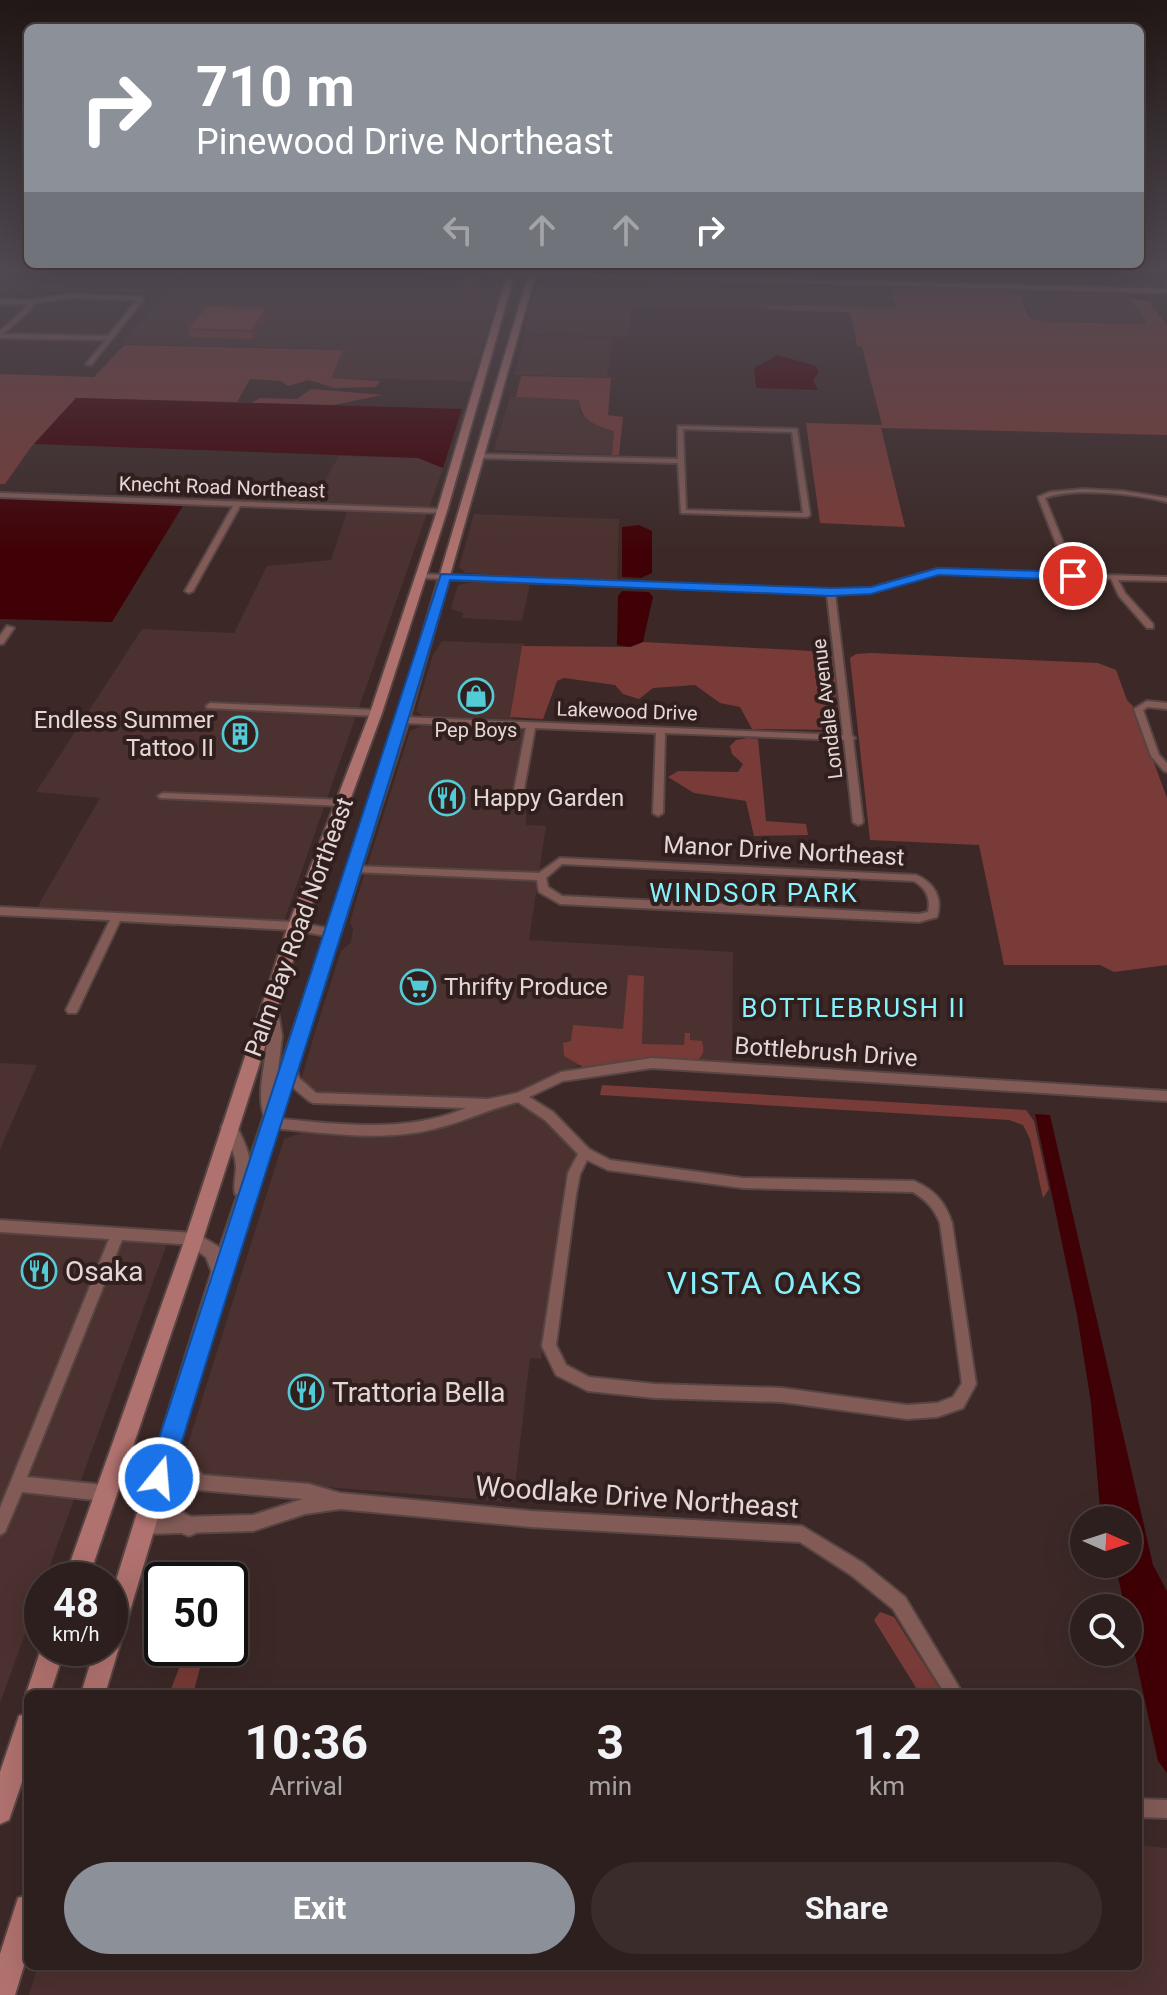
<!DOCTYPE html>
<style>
body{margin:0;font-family:Roboto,sans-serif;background:#392c2a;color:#f1f3f6;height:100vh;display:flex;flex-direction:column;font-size:30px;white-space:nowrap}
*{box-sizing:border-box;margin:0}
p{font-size:26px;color:#a7a2a4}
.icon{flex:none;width:44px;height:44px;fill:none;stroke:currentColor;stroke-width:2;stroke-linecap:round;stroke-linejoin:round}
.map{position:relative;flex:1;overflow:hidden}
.details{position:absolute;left:24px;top:1690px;width:1118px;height:280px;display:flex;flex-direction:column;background:#2d1f1d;border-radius:12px;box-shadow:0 8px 32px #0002,0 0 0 2px #483d3b}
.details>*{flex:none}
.guide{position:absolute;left:24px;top:24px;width:1120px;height:244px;border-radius:12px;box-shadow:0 8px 32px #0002,0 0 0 2px #483d3b;background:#8c9099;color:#fff;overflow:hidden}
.needle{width:52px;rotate:93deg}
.controls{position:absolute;left:1070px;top:1506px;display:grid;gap:16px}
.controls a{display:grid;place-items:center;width:72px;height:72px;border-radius:50%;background:#2d1f1d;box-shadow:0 8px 32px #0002,0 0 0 2px #483d3b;font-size:40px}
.speed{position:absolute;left:24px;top:1562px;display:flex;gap:16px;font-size:40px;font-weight:700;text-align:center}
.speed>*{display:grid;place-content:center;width:104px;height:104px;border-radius:50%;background:#2d1f1d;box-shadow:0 8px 32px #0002,0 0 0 2px #483d3b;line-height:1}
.speed small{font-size:20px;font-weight:400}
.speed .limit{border:4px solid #111;border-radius:12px;background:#fff;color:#111}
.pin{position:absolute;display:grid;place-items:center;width:68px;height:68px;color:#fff;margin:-34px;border:4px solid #fff;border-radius:50%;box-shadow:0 2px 8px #0007}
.me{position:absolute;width:88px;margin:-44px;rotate:17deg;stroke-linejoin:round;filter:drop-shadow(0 0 6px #0008)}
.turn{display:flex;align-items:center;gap:28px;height:168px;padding:0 40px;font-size:36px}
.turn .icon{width:104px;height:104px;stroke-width:2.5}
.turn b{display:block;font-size:56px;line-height:68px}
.lanes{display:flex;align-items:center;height:76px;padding:0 40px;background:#0003;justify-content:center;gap:40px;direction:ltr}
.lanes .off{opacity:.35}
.eta{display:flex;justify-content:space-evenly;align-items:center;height:136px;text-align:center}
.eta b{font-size:48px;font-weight:700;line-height:56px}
.button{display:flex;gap:16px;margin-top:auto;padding:16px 40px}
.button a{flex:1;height:92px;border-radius:48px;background:#8c9099;color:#fff;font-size:32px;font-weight:700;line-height:92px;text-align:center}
.button a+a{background:#392c2a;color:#f1f3f6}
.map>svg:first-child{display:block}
.built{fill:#4b312f}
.green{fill:#793b37}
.water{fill:#400106}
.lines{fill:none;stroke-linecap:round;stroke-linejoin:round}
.minor-casing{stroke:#574543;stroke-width:4}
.tertiary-casing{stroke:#574543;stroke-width:4}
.secondary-casing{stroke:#574543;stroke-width:4}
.minor{fill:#825b57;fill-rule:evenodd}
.tertiary{fill:#825b57;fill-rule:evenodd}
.secondary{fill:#b0726e;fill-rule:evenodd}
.wall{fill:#7e3432}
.shaded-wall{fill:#662b29}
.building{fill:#923d3a;stroke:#662b29;stroke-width:2}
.route{fill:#1a73e8;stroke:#114b97;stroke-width:2}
.labels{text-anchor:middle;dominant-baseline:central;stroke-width:8;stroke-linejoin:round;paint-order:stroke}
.far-street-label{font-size:20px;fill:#e4d7d5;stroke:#311f1d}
.far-poi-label{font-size:20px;fill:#e4d7d5;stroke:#311f1d}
.poi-label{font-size:24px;fill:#e4d7d5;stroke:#311f1d;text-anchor:start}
.street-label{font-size:24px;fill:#e4d7d5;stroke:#311f1d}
.neighbourhood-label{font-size:26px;letter-spacing:2px;fill:#87f1fd;stroke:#311f1d}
.near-poi-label{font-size:28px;fill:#e4d7d5;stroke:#311f1d;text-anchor:start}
.near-street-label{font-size:28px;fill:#e4d7d5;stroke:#311f1d}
.near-neighbourhood-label{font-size:32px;letter-spacing:2px;fill:#87f1fd;stroke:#311f1d}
</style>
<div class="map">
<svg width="1167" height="1995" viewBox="0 0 1167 1995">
<rect width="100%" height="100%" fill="#3c2927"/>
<g class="built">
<path d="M 0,271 L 187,271 L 161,294 L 0,289 Z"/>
<path d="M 190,271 L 340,271 L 488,276 L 503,280 L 472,381 L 330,378 L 343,349 L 122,344 L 168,290 Z"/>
<path d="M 789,271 L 1166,271 L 1167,287 L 887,278 Z"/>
<path d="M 548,278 L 894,285 L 891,294 L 897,308 L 631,306 L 628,337 L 530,334 L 525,327 L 537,283 Z"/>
<path d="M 1017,290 L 1127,293 L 1147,323 L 1035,322 Z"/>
<path d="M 526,337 L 613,338 L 607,377 L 514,375 Z"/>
<path d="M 510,397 L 579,400 L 579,413 L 614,431 L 612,455 L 494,450 Z"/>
<path d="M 339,456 L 418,458 L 443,468 L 283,924 L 181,914 L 175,927 L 32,916 L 100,798 L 36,792 L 142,629 L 234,633 L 267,566 L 331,560 L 349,506 L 292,503 L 300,483 L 324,482 Z"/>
<path d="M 474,514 L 619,519 L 617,582 L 465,573 L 459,567 Z"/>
<path d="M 476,581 L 530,583 L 522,621 L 462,618 L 463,613 L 451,609 L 458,585 Z"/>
<path d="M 442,641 L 526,644 L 522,646 L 510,717 L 515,719 L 425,718 L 416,711 L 433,655 Z"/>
<path d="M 421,726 L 518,728 L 526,733 L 514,797 L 508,804 L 516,811 L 526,810 L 526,825 L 546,826 L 529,940 L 733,952 L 732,1065 L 656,1058 L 611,1061 L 579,1065 L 530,1089 L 472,1100 L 329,1094 L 305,1088 L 301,1080 L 316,1029 L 341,951 L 351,942 L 353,929 L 350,922 L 357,898 L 410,731 Z"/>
<path d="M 0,1063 L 37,1065 L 0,1149 Z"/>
<path d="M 517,1105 L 541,1114 L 576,1152 L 565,1178 L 541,1359 L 530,1358 L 513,1502 L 214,1478 L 199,1474 L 189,1466 L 186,1450 L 284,1139 L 301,1133 L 395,1136 L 430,1132 L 501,1107 Z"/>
<path d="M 0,1228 L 168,1241 L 0,1703 Z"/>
<path d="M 1138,1845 L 1167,1848 L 1167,1995 L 29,1995 L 38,1966 L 1138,1966 Z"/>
</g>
<g class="green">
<path d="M 896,287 L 1017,290 L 1030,318 L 1042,322 L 1144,324 L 1147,323 L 1129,297 L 1150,302 L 1167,325 L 1167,435 L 881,428 L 905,527 L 820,523 L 806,423 L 882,425 L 862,347 L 857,346 L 851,315 L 847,312 L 771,310 L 765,305 L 892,309 L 897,307 L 890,290 Z"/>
<path d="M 124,345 L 343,350 L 331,378 L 381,381 L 375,387 L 334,388 L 309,380 L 288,386 L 281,381 L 250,379 L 237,402 L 76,398 L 31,447 L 5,484 L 0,484 L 0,374 L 94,377 Z"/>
<path d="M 521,376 L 611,378 L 608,415 L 623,417 L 619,455 L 612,455 L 614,431 C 595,425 581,421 579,400 L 516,397 Z"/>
<path d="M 311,389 L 383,395 L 333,405 L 251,403 L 260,398 L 297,399 Z"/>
<path d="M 643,642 L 830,652 L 834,660 L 838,730 L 752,729 L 740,707 L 720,703 L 695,685 L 653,688 L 639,699 L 623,694 L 615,685 L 564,678 L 557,681 L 543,719 L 510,717 L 522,646 L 630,647 Z"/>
<path d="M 871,653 L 1098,663 L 1116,670 L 1127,700 L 1133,706 L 1167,798 L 1167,965 L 1114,972 L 1100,965 L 1004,965 L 979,845 L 870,840 L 850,658 L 856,654 Z"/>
<path d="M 748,738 L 758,739 L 766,821 L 806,824 L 808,835 L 754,836 L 746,801 L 694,793 L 668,777 L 678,771 L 738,772 L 743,764 L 732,754 L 730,746 L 736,740 Z"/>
<path d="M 628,975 L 644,976 L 642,1044 L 684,1045 L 685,1033 L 690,1033 L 690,1040 L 702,1041 C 705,1052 703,1056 694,1063 L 638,1060 L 583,1067 L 564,1056 L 563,1043 L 571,1041 L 573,1025 L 623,1029 Z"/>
<path d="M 602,1085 L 1026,1110 L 1034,1121 L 1049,1189 L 1043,1198 L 1030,1139 L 1023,1125 L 1009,1120 L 600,1095 Z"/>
<path d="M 880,1612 L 894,1617 L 943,1694 L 920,1694 L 874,1620 Z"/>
<path d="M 183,1658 L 200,1668 L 193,1694 L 169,1694 Z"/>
</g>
<g class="water">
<path d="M 778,355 L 816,366 L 819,372 L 813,380 L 818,390 L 756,388 L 754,368 Z"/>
<path d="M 76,398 L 462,409 L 443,468 L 418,458 L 34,444 Z"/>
<path d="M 0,499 L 187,499 L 112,622 L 0,619 Z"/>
<path d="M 639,525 L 652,531 L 652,573 L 641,578 L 622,577 L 622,527 Z"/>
<path d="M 649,592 L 653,597 L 643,642 L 630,647 L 617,645 L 618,596 L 622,591 Z"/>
<path d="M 1035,1114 L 1050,1115 L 1153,1565 L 1167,1591 L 1167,1773 L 1158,1761 L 1128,1623 L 1128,1608 L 1125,1608 L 1115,1564 L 1128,1564 L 1128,1520 L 1101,1520 L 1091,1403 L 1077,1315 Z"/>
</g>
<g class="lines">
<g class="minor-casing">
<g id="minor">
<rect x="728" y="271" width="4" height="5"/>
<path d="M 72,294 L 141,297 L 144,299 L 91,365 L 86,364 L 106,340 L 0,338 L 0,331 L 27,307 L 28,304 L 0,304 L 0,300 L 31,300 ZM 72,298 L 137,300 L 108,336 L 3,334 L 31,309 L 33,303 Z"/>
<path d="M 678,426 L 797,429 L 810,515 L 807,517 L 681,513 L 678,463 L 480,458 L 477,456 L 480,454 L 678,459 ZM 683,429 L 792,432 L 803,513 L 686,510 Z"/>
<path d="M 1083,489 L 1123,491 L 1167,498 L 1167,502 C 1136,494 1075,487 1045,498 L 1076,574 L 1167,577 L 1167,581 L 1118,580 L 1125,593 L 1153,624 L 1153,628 L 1147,628 L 1119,596 L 1111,579 L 938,573 L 871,592 L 835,594 L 852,736 L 855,738 L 853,740 L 863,822 L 861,824 L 858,825 L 853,822 L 844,740 L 665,733 L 663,813 L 658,816 L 653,813 L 656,733 L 535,728 L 521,806 L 516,809 L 511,806 L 526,728 L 403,723 L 399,720 L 403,717 L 843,735 L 827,594 L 421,578 L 417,576 L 421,574 L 831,590 L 871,588 L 938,569 L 1068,574 L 1038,497 L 1050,492 Z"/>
<path d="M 0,493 L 442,509 L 445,511 L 442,513 L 240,506 L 193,591 L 189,593 L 185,591 L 233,506 L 0,497 Z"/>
<path d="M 7,626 L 14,628 L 3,644 L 0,644 L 0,636 Z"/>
<path d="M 1147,701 L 1167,703 L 1167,709 L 1148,707 L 1143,710 L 1159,755 L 1167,763 L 1167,772 L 1164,771 L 1151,756 L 1134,709 Z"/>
<path d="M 210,703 L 376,710 L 380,713 L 376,716 L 207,708 L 206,706 Z"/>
<path d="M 163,793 L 343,800 L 348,803 L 343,806 L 160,798 L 158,796 Z"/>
<path d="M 560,858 L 916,875 C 934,882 943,898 937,917 L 919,922 L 560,904 L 539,892 L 537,880 L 354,872 L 349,869 L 354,866 L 539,873 ZM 562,864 L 914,881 C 926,888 931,898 928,912 L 919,914 L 562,896 L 548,887 L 546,878 Z"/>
<path d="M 0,907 L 293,922 L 333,929 L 338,933 L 333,937 L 293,930 L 120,921 L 78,1010 L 76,1013 L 68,1013 L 66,1010 L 110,920 L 0,915 Z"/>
<path d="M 652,1058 L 1167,1091 L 1167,1101 L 652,1068 L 563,1081 L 529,1097 L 553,1112 L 589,1149 L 610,1160 L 743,1178 L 914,1181 C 935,1190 945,1202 952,1223 L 976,1384 L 963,1408 L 937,1417 L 907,1419 L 782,1402 L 655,1398 L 588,1391 L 556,1375 L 542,1346 L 568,1173 L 578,1154 L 545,1120 L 518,1102 C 488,1109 464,1122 434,1129 C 382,1142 325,1133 272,1128 L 268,1127 L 266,1123 L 268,1119 L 272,1118 C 336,1124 405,1134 466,1108 L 313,1103 L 309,1101 C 295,1089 283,1083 287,1063 L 295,1063 L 299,1078 L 316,1093 L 488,1099 L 517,1093 L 561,1072 ZM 587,1160 L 608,1170 L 743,1188 L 913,1192 C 926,1200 934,1208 940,1223 L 962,1383 L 953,1397 L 937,1403 L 907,1405 L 782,1388 L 655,1384 L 589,1377 L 566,1365 L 556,1345 L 576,1195 L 580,1174 Z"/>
<path d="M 0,1220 L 194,1233 L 199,1235 L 201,1239 L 199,1243 L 194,1245 L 122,1240 L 27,1477 L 104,1485 L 109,1488 L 112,1493 L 109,1498 L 104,1501 L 22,1492 L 5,1532 L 0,1535 L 0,1508 L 109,1239 L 0,1232 Z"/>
<path d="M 173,1436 L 178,1438 L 182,1452 L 203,1475 L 309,1484 L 340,1493 L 531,1511 L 802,1526 L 863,1563 L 905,1597 L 963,1694 L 945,1694 L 893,1609 L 851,1575 L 800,1542 L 531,1527 L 340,1509 L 305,1514 L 253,1531 L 144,1534 L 139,1531 L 136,1526 L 139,1521 L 144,1518 L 253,1515 L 303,1499 L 199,1490 L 194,1487 L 170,1460 C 167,1453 165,1445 168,1438 Z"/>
<path d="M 1138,1799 L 1167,1800 L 1167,1818 L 1138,1817 Z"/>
</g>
</g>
<g class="tertiary-casing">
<g id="tertiary">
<path d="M 270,1001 L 275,1002 L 277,1006 L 282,1036 L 275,1096 L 280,1119 L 277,1124 L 272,1125 L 267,1124 C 254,1095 266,1068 267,1039 C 268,1028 265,1017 263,1006 L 265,1002 Z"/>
<path d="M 229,1121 L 234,1122 C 247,1145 257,1168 247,1194 L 241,1196 L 235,1194 C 233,1185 236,1176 236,1166 C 235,1152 228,1140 221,1127 L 224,1122 Z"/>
<path d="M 194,1232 L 219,1247 L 229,1274 L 227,1280 L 221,1282 L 215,1280 L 206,1257 L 188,1244 L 186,1239 L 188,1234 Z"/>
<path d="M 120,1442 C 132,1447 138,1467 146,1478 C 159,1497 174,1510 196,1519 L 199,1526 L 196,1533 L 189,1536 C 149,1521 126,1489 111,1451 L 113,1444 Z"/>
</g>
</g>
<g class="secondary-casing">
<g id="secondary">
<path d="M 422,271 L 537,271 L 1167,289 L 1167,293 L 535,276 L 409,720 L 231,1274 L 105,1694 L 81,1694 L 95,1648 L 110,1648 L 110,1600 L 211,1274 L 397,720 L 528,276 L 514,276 L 447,511 L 382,713 L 304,926 L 203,1239 L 88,1580 L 64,1580 L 185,1239 L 288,926 L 370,713 L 437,511 L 507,275 Z"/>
<path d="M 42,1646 L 42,1648 L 65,1648 L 50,1694 L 28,1694 L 28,1699 L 26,1694 Z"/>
<path d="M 28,1713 L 28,1764 L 9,1820 L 0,1824 L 0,1772 L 19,1716 Z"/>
<path d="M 28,1895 L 28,1952 L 15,1995 L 0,1995 L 0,1954 L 18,1898 Z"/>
</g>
</g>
<use href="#minor" class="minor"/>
<use href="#tertiary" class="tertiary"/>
<use href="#secondary" class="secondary"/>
</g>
<g class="wall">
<path d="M 481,276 L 481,284 L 477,294 L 464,293 L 463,286 Z"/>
<path d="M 269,316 L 253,339 L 190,337 L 188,329 Z"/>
</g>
<g class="shaded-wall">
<path d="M 481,276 L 481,284 L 477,294 L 476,286 Z"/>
<path d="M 267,308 L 269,316 L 253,339 L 251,331 Z"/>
</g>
<g class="building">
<path d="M 467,276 L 481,276 L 476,286 L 463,286 Z"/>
<path d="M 206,306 L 267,308 L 251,331 L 188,329 Z"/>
</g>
<linearGradient id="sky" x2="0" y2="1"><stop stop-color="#211715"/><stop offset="0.49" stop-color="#504952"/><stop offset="1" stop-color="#504952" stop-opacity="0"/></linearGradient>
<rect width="1167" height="551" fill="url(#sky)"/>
<path class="route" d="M 938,568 L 1073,572 L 1080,576 L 1073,580 L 939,575 L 871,594 L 831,596 L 450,580 C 362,881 261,1177 171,1478 L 168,1486 L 159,1490 L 150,1486 L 146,1478 L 441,574 L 831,588 L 871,587 Z"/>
<defs>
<g id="shop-ring" transform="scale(1.8)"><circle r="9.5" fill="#311f1d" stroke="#52cbd7" stroke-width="1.5"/><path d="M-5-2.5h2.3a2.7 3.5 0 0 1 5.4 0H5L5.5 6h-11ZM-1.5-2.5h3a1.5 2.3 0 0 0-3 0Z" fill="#52cbd7"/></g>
<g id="building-ring" transform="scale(1.8)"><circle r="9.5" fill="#311f1d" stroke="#52cbd7" stroke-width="1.5"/><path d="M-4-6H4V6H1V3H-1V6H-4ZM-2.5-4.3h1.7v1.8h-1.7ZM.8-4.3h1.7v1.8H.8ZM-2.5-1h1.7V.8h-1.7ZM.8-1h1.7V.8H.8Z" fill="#52cbd7"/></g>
<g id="restaurant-ring" transform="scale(1.8)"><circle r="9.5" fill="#311f1d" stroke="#52cbd7" stroke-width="1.5"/><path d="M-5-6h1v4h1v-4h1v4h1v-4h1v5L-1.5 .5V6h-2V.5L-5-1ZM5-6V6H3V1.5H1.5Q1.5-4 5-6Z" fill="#52cbd7"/></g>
<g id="supermarket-ring" transform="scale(1.8)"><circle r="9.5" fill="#311f1d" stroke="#52cbd7" stroke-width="1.5"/><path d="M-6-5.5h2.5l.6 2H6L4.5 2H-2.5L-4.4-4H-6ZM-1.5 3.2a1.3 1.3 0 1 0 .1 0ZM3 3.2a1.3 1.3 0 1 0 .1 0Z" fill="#52cbd7"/></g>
</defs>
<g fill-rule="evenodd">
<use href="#shop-ring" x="476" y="696"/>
<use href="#building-ring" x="240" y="734"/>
<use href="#restaurant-ring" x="447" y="798"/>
<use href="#supermarket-ring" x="418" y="987"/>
<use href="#restaurant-ring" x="39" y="1271"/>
<use href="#restaurant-ring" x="306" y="1392"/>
</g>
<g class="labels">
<g class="far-street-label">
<text transform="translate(222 487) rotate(2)">Knecht Road Northeast</text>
<text transform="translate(827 709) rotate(-97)">Londale Avenue</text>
<text transform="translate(627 711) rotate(2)">Lakewood Drive</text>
</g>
<g class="far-poi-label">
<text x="476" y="730">Pep Boys</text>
</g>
<g class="poi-label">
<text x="214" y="720" text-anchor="end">Endless Summer<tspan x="214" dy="28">Tattoo II</tspan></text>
<text x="473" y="798">Happy Garden</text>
<text x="444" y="987">Thrifty Produce</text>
</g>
<g class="street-label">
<text transform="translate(784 851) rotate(3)">Manor Drive Northeast</text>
<text transform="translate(299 927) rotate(-70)">Palm Bay Road Northeast</text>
<text transform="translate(826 1052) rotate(4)">Bottlebrush Drive</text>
</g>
<g class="neighbourhood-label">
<text x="754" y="893">WINDSOR PARK</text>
<text x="854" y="1008">BOTTLEBRUSH II</text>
</g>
<g class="near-poi-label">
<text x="65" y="1271">Osaka</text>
<text x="332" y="1392">Trattoria Bella</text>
</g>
<g class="near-street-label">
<text transform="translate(637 1497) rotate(4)">Woodlake Drive Northeast</text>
</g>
<g class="near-neighbourhood-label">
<text x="765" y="1283">VISTA OAKS</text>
</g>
</g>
</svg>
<div class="controls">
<a><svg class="needle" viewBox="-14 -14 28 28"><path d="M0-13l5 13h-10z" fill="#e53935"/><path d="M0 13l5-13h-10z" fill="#a7a2a4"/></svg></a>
<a><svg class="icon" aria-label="search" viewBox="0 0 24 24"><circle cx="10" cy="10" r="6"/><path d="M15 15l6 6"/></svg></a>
</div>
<div class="speed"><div>48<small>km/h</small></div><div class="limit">50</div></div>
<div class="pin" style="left:1073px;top:576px;background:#d93025"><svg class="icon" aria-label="arrive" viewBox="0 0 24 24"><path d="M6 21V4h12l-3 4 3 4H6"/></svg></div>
<svg class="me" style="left:159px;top:1478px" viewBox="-20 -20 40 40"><circle r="17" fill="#1a73e8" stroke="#fff" stroke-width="3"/><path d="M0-11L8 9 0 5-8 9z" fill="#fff"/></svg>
<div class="guide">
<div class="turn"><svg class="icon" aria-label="right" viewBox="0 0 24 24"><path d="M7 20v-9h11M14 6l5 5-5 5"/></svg><div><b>710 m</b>Pinewood Drive Northeast</div></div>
<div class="lanes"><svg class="icon off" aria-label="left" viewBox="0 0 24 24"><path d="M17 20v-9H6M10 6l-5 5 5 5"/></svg><svg class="icon off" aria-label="ahead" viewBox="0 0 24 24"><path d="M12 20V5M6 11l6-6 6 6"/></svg><svg class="icon off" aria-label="ahead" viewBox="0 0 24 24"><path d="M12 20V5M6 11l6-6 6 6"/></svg><svg class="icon" aria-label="right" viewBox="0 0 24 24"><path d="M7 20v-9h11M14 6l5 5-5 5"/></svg></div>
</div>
<section class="details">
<div class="eta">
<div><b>10:36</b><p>Arrival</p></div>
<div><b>3</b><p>min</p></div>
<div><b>1.2</b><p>km</p></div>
</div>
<div class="button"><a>Exit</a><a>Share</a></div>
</section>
</div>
